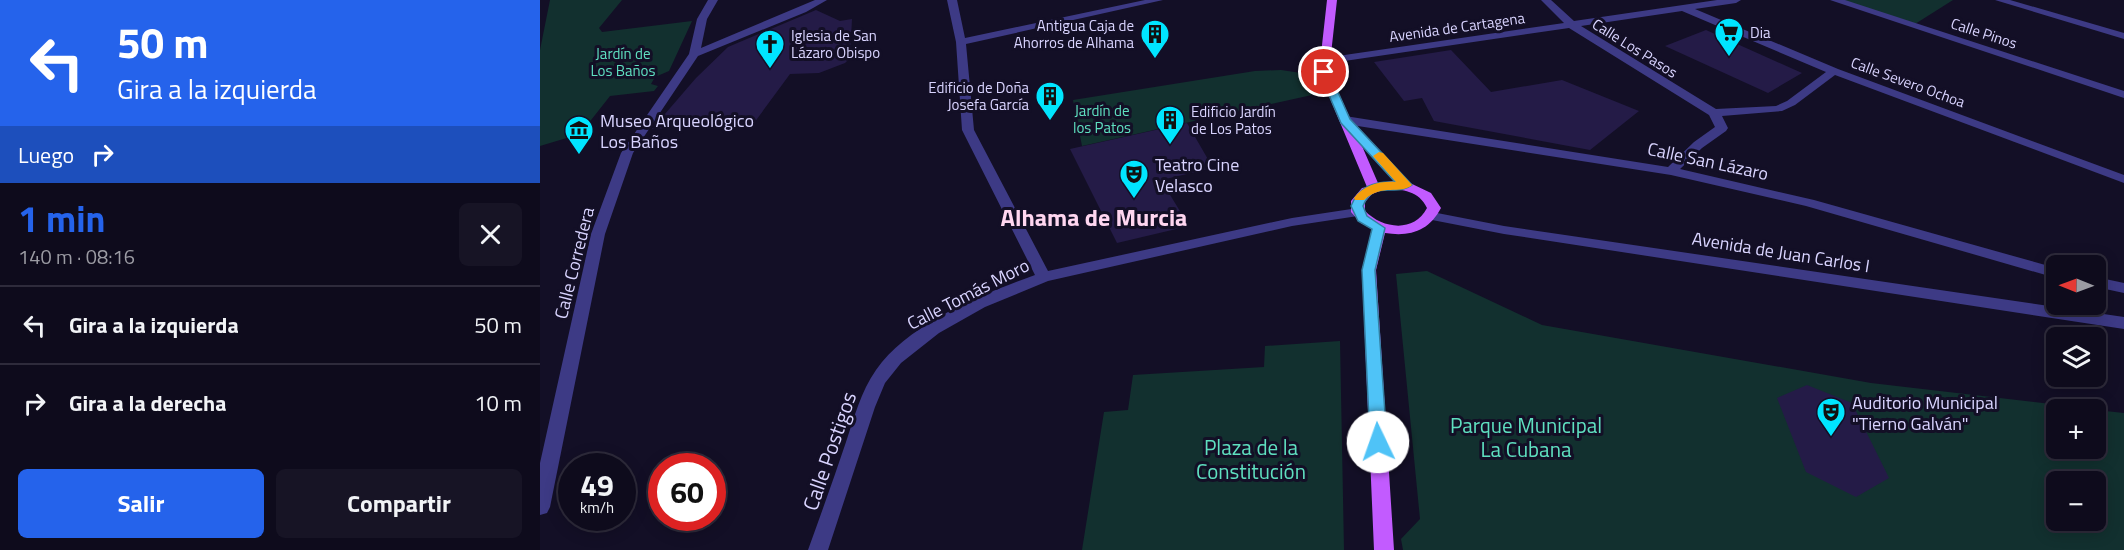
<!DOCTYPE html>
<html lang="es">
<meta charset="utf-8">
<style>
body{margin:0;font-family:"Titillium Web",sans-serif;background:#171425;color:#f1f3f6;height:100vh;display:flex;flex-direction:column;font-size:22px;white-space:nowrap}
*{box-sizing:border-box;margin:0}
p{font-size:20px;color:#9b9ba3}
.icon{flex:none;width:33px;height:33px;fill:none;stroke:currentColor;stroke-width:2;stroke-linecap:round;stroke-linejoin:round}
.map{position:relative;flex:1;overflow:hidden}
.panel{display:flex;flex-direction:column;background:#0e0b1c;width:540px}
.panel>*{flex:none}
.hud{background:#2563eb;color:#fff;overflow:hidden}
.needle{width:39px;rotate:271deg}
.controls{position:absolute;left:1506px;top:255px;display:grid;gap:12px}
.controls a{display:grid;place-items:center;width:60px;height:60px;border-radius:9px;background:#0e0b1c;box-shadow:0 3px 15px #0003,0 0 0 2px #2e2b3b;font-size:30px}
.speed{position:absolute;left:18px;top:453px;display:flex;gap:12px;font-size:30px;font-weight:700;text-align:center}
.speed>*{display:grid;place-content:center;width:78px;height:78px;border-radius:50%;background:#0e0b1c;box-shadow:0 3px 15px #0003,0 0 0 2px #2e2b3b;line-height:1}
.speed small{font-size:15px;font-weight:400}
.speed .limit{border:9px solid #d22;background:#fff;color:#111}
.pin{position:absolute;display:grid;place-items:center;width:51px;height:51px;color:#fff;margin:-26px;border:3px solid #fff;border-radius:50%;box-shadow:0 2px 6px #0007}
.me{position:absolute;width:66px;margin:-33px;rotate:357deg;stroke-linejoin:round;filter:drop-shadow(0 0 4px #0008)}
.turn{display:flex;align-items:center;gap:21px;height:126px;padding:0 18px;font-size:27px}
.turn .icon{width:78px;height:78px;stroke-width:2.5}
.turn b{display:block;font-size:42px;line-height:51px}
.then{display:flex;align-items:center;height:57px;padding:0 18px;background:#0003;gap:12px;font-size:22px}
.round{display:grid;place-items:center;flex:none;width:63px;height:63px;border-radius:9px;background:#171425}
.head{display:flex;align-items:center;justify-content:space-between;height:102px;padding:0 18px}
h1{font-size:36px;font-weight:700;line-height:45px;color:#2563eb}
.button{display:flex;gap:12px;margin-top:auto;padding:12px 18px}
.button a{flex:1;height:69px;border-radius:9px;background:#2563eb;color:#fff;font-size:24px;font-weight:700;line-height:69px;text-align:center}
.button a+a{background:#171425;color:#f1f3f6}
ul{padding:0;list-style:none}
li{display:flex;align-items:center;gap:18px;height:78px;padding:0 18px;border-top:2px solid #2e2b3b}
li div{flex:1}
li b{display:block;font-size:22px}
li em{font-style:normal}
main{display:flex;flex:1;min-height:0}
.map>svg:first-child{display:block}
.green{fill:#12302f;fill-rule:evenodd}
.building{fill:#241b47}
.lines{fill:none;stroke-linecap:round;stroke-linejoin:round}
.minor{fill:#3d3a85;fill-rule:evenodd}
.primary{fill:#c25bff;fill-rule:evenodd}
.route{fill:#4fc3f7;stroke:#337fa1;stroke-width:1.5}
.slow{fill:#f59e0b}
.labels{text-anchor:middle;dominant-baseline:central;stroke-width:6;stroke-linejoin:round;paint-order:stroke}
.far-poi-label{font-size:15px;fill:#d9d4ff;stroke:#130f26;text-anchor:start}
.far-street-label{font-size:15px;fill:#d9d4ff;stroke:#130f26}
.far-park-label{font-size:15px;fill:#5fe0c0;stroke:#130f26}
.poi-label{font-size:18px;fill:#d9d4ff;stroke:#130f26;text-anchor:start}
.street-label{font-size:18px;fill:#d9d4ff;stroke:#130f26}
.near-park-label{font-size:21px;fill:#5fe0c0;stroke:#130f26}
.near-street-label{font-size:21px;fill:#d9d4ff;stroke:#130f26}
.district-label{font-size:24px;font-weight:bold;fill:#ffd6f0;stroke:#130f26}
</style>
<main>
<section class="panel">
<div class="hud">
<div class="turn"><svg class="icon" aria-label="left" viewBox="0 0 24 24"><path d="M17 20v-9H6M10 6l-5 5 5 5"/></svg><div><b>50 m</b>Gira a la izquierda</div></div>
<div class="then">Luego<svg class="icon" aria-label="right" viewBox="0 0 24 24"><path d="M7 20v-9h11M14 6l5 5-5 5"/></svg></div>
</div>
<div class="head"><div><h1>1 min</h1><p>140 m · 08:16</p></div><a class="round"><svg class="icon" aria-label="close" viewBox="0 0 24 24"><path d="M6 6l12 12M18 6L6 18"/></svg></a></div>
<ul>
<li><svg class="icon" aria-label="left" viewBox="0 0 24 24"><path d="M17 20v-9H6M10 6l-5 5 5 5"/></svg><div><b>Gira a la izquierda</b></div><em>50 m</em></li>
<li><svg class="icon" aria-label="right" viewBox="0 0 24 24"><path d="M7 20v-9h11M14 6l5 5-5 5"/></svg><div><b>Gira a la derecha</b></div><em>10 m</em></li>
</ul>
<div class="button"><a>Salir</a><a>Compartir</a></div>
</section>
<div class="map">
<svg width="1584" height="550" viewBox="0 0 1584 550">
<rect width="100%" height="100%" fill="#130f26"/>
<g class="green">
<path d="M 10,0 L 82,0 L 59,28 L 62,32 L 152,21 L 129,71 L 115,77 L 111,84 L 118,86 L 114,91 L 70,96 L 40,134 L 0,146 L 0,50 Z"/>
<path d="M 1300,0 L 1413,0 L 1375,24 Z"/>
<path d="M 741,70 L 761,73 L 772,95 L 542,146 L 533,100 L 715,71 Z"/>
<path d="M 887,271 L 1002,325 L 1331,383 L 1554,409 L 1516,410 L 1516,448 L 1556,448 L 1556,410 L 1584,413 L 1584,550 L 863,550 L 861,539 L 880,519 L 856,274 ZM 1516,482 L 1556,482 L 1556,520 L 1516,520 Z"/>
<path d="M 800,341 L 804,550 L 542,550 L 564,412 L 588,410 L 593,375 L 724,367 L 725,346 Z"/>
</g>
<g class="building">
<path d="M 276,10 L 300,21 L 312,19 L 310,58 L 305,63 L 279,73 L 250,74 L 214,123 L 112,129 L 156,78 L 188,47 Z"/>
<path d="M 1166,30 L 1262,73 L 1228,93 L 1125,46 Z"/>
<path d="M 911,50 L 951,92 L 1022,80 L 1099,111 L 1050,150 L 894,121 L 882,98 L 864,101 L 834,62 Z"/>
<path d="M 647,123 L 673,168 L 621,180 L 649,226 L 577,243 L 530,149 Z"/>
<path d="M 1267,385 L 1312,403 L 1349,478 L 1316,497 L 1266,472 L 1237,398 Z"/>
</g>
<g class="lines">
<g class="minor">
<path d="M 168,0 L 178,0 L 167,19 L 161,48 L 275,0 L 287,0 L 266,12 L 158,56 L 93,153 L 65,234 L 10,507 L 7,513 L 0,515 L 0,463 L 51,234 L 81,153 L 149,54 L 157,19 Z"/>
<path d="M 407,0 L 417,0 L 425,38 L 605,0 L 623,0 L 426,44 L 434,130 L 508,271 L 752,218 L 818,208 L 825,212 L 818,216 L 752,226 L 508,281 L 445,307 L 399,333 L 361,363 L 345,383 L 335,407 L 288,550 L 268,550 C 281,514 294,478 306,442 C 314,418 321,391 336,370 C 369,323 443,294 495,275 L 422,130 L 416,42 Z"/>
<path d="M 1001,0 L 1011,0 L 1034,21 L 1177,0 L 1201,0 L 1196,3 L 1155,9 L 1298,69 L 1584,175 L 1584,183 L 1295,75 L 1255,105 L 1242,111 L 1182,116 L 1188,128 L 1186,131 L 1162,148 L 1140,169 L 1274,200 L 1516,268 L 1516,278 L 1266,206 L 1131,175 L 805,124 L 799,120 L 805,116 L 1128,167 L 1154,142 L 1175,127 L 1169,115 L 1029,28 L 784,64 L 779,61 L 784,58 L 1024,23 ZM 1142,11 L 1286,72 L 1247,101 L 1236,106 L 1176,109 L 1041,26 Z"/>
<path d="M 1290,0 L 1305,0 L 1584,91 L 1584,98 Z"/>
<path d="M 1455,0 L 1470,0 L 1584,33 L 1584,39 Z"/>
<path d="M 892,212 L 964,226 L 1584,317 L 1584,329 L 964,234 L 887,219 L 885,216 Z"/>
<path d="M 1556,277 L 1584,283 L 1584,293 L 1556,287 Z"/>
</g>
<path class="primary" d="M 787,0 L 797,0 L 789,72 L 813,125 L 816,125 L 870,183 L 891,193 L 901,208 C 889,231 870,237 845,233 L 836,270 L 854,550 L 834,550 L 822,270 L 832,229 L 821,223 L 811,212 L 811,201 L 822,188 L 827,187 L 779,72 ZM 822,146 L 854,181 L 838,183 ZM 845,189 C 863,189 879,191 887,208 C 874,233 843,229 825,211 L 825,202 L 832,194 Z"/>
</g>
<path class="route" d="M 784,69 L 789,72 L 810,119 L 872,185 C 856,198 834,178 823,206 L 827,216 L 845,228 L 835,270 L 847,442 L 844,447 L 838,449 L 832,447 L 830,442 L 822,270 L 832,229 L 818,221 L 811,206 C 819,186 834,181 855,182 L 801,123 L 779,72 Z"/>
<path class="slow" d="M 839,152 L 843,153 L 872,185 C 860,195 842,183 824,200 L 815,200 L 814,198 C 824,185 839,181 856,182 L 833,156 Z"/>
<defs>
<g id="supermarket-pin" transform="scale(1.5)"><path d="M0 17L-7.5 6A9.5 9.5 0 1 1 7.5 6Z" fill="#00e5ff" stroke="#130f26"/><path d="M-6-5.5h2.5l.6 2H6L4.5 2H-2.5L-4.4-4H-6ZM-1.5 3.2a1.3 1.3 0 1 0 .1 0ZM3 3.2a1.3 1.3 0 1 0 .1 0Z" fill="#111"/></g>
<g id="building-pin" transform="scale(1.5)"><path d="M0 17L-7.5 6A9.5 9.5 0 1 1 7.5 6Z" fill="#00e5ff" stroke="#130f26"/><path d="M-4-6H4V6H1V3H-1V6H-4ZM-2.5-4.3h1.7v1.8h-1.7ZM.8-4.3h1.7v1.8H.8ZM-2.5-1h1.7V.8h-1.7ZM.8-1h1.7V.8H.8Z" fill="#111"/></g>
<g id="church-pin" transform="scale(1.5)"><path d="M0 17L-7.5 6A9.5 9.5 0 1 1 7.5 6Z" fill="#00e5ff" stroke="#130f26"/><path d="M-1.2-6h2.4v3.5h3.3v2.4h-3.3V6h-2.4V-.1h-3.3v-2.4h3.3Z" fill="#111"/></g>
<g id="museum-pin" transform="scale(1.5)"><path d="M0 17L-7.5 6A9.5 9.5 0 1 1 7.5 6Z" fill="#00e5ff" stroke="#130f26"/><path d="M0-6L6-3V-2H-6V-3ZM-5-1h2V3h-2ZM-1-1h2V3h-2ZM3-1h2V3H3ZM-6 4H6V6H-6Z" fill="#111"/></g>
<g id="theatre-pin" transform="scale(1.5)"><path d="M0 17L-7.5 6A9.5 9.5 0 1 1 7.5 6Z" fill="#00e5ff" stroke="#130f26"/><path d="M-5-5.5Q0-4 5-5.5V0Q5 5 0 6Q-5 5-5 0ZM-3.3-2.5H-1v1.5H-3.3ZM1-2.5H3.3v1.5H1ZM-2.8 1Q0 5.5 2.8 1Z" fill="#111"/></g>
</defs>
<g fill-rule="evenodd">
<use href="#supermarket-pin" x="1189" y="32"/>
<use href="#building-pin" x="615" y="34"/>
<use href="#church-pin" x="230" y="44"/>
<use href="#building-pin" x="510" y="96"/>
<use href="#building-pin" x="630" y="120"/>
<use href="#museum-pin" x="39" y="130"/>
<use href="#theatre-pin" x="594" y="174"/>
<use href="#theatre-pin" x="1291" y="412"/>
</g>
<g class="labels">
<g class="far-poi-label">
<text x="594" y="25" text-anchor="end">Antigua Caja de<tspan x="594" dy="17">Ahorros de Alhama</tspan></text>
<text x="1210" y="32">Dia</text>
<text x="251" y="35">Iglesia de San<tspan x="251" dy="17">Lázaro Obispo</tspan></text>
<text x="489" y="87" text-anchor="end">Edificio de Doña<tspan x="489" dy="17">Josefa García</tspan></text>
<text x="651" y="111">Edificio Jardín<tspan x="651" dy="17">de Los Patos</tspan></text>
</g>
<g class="far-street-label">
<text transform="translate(917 27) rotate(-8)">Avenida de Cartagena</text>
<text transform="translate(1444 33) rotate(18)">Calle Pinos</text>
<text transform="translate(1095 48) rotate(32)">Calle Los Pasos</text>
<text transform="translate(1368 82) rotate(20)">Calle Severo Ochoa</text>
</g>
<g class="far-park-label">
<text x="83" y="53">Jardín de<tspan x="83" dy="17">Los Baños</tspan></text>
<text x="562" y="110">Jardín de<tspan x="562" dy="17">los Patos</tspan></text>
</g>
<g class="poi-label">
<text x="60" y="120">Museo Arqueológico<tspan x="60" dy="21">Los Baños</tspan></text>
<text x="615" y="164">Teatro Cine<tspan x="615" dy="21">Velasco</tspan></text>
<text x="1312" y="402">Auditorio Municipal<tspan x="1312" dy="21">"Tierno Galván"</tspan></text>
</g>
<g class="street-label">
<text transform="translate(1168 161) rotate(12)">Calle San Lázaro</text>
<text transform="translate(1241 252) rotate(9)">Avenida de Juan Carlos I</text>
<text transform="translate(34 263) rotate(-76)">Calle Corredera</text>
<text transform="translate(428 294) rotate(-27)">Calle Tomás Moro</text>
</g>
<g class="near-park-label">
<text x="986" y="425">Parque Municipal<tspan x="986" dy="24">La Cubana</tspan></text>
<text x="711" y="447">Plaza de la<tspan x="711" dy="24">Constitución</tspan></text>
</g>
<g class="near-street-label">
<text transform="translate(289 451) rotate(-71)">Calle Postigos</text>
</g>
<g class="district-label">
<text x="554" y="217">Alhama de Murcia</text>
</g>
</g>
</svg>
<div class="controls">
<a><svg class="needle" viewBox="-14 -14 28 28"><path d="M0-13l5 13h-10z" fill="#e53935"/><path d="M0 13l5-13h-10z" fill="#9b9ba3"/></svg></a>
<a><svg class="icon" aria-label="layers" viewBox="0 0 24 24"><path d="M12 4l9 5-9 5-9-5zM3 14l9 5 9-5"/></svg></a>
<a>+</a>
<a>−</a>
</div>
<div class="speed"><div>49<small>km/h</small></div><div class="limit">60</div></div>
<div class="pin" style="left:784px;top:72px;background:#d93025"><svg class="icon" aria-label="arrive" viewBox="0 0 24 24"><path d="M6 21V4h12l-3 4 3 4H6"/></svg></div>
<svg class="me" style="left:838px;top:442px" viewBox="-20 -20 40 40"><circle r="19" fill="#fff"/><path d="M0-13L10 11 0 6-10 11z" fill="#4fc3f7"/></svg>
</div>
</main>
